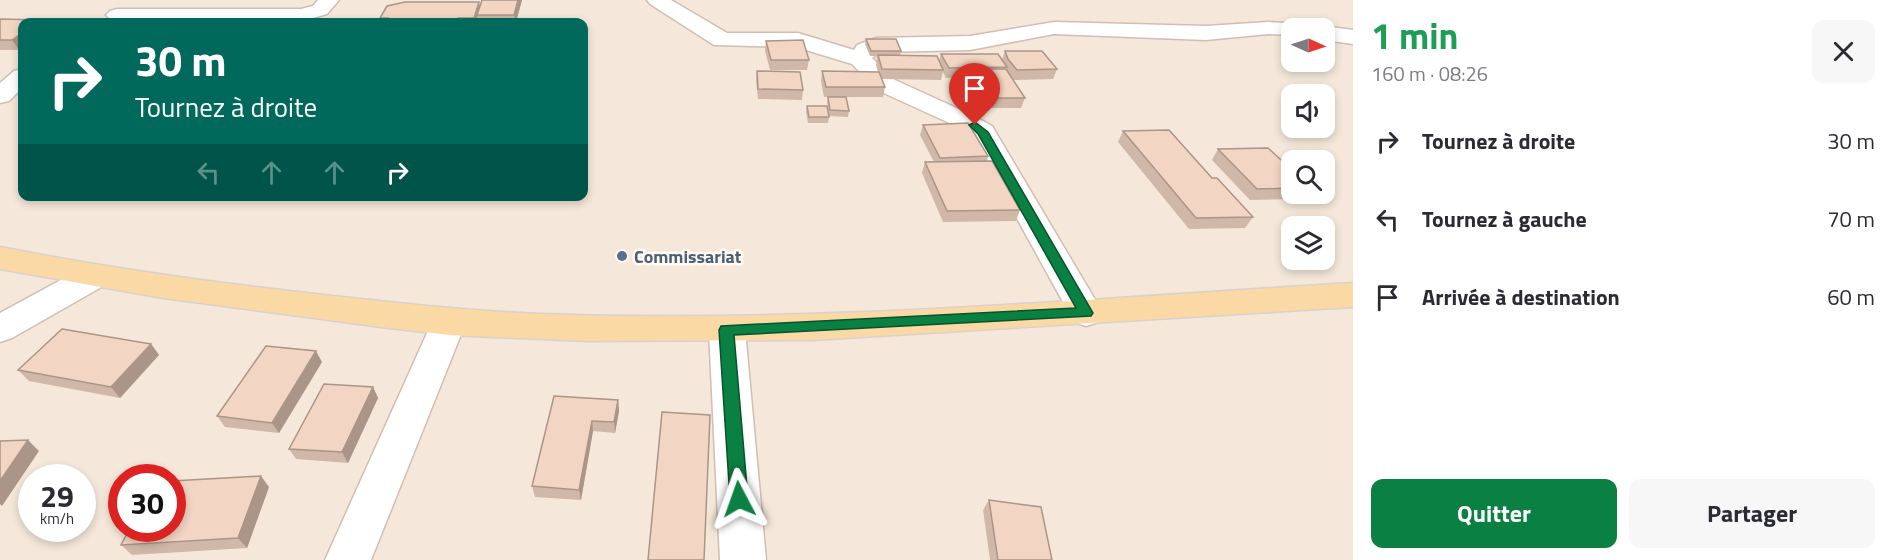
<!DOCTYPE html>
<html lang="fr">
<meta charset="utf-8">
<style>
body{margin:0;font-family:"Titillium Web",sans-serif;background:#f7f7f7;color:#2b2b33;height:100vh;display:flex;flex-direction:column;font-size:22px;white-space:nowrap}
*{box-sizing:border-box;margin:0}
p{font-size:20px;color:#7c7c81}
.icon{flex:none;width:33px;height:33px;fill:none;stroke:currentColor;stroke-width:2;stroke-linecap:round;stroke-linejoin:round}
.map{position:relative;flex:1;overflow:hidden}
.sheet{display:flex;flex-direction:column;background:#fff;width:540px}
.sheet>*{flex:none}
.guide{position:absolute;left:18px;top:18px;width:570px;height:183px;border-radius:12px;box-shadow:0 3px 9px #0003;background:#00695c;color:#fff;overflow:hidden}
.needle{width:39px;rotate:93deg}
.controls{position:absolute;left:1281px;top:18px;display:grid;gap:12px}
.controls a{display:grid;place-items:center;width:54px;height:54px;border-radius:12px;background:#fff;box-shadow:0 3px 9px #0003;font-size:30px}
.speed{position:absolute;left:18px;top:464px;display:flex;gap:12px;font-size:30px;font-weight:700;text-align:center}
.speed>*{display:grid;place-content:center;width:78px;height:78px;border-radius:50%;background:#fff;box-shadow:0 3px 9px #0003;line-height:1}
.speed small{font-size:15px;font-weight:400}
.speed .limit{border:9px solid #d22;background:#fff;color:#111}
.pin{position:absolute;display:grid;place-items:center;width:51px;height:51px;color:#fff;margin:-62px -26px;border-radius:50% 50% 50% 0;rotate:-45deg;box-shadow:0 0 6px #0007}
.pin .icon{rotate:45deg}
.me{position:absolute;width:66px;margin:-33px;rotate:356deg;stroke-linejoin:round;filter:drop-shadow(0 0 4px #0008)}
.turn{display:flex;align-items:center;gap:21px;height:126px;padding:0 18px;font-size:27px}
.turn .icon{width:78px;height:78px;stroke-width:2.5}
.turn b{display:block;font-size:42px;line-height:51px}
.lanes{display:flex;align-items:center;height:57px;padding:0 18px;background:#0003;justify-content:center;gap:30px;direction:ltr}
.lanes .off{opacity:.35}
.round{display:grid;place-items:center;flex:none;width:63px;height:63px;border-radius:12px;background:#f7f7f7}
.overview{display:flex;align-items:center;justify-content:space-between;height:102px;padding:0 18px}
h1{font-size:36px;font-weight:700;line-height:45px;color:#1e9e55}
.primary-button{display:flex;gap:12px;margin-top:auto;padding:12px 18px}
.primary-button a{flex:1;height:69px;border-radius:12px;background:#0b8043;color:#fff;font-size:24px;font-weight:700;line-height:69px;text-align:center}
.primary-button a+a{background:#f7f7f7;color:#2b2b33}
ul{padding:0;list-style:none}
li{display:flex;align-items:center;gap:18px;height:78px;padding:0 18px}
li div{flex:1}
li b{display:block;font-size:22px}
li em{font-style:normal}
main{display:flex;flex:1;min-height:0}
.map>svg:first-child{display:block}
.residential{fill:#f5e8da;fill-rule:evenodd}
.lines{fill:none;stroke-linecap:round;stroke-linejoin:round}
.street-casing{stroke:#d1beb0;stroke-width:3}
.primary-casing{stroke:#dad1cd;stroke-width:3}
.street{fill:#fff;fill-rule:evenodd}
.primary{fill:#fbd9a5;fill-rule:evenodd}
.wall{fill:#d1b7a8}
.shaded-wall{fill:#aa9588}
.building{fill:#f3d5c3;stroke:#aa9588;stroke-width:1.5}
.route{fill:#0b8043;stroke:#07532c;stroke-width:1.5}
.service-dot{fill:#5c6f8a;stroke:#fffaf3;stroke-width:2}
.labels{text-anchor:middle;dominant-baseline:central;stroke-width:5;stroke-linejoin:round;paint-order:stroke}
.service-label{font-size:18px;font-weight:bold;fill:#4e5e75;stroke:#fffaf3;text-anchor:start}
</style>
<main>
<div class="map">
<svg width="1353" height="560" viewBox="0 0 1353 560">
<rect width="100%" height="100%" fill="#fdf6ec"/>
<path class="residential" d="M 0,0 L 1353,0 L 1353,560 L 0,560 ZM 22,22 L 584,22 L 584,196 L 22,196 ZM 1292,28 L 1324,28 L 1324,62 L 1292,62 ZM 1292,94 L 1324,94 L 1324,128 L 1292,128 ZM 1292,160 L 1324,160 L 1324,194 L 1292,194 ZM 1292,226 L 1324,226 L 1324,260 L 1292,260 ZM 32,477 L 82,477 L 82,528 L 32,528 ZM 122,477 L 172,477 L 172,528 L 122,528 Z"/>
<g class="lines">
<g class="street-casing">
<g id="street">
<path d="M 318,0 L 339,0 L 327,14 L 302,21 L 117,21 L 110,19 L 106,15 L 110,11 L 117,9 L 301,9 L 313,6 Z"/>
<path d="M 647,0 L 671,0 L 727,33 L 798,33 L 854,50 L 857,45 L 876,38 L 970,36 L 1054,22 L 1206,26 L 1268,22 L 1300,24 L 1302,28 L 1292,28 L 1292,35 L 1268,34 L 1206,40 L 1054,34 L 970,50 L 880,52 L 872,58 L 895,80 L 974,116 L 992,126 L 1103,313 L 1098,322 L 1086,326 L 1074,322 L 972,137 L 956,126 L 877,90 L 852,64 L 796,47 L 714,45 L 650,4 Z"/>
<path d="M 1324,26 L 1353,30 L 1353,44 L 1324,40 L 1324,28 L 1316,28 Z"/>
<path d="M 22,69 L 22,88 L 9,101 L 0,103 L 0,83 L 14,71 Z"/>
<path d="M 93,266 L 105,269 L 109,277 L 105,285 L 12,338 L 0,342 L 0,313 L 81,269 Z"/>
<path d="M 449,309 L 461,313 L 466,322 L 371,560 L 325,560 L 432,322 L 437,313 Z"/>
<path d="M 727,317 L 739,321 L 745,330 L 766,560 L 720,560 L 709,330 L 715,321 Z"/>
</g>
</g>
<g class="primary-casing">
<path id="primary" d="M 0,247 C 107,268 215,283 324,295 C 397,303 468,311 542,314 C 812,324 1083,299 1353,283 L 1353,307 L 813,340 L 586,341 L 450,335 L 389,328 L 163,298 L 0,269 Z"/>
</g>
<use href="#street" class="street"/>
<use href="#primary" class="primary"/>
</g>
<g class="wall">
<path d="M 522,0 L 516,22 L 478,22 L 478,21 L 477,22 L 381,22 L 380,18 L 480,6 Z"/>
<path d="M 0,19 L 19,50 L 0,50 Z"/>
<path d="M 866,39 L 901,51 L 900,56 L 939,61 L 941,54 L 1002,60 L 1005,51 L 1057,69 L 1053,79 L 1014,80 L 1011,76 L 1025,98 L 1021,108 L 982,108 L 964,79 L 965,77 L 946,78 L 943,72 L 941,80 L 882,79 L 885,87 L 883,97 L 845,97 L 849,111 L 848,117 L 829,116 L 827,102 L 828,97 L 824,97 L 821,81 L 822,71 L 878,72 L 876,65 L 877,56 L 870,56 L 865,44 Z"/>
<path d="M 766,41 L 809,60 L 807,70 L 770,70 L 765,51 Z"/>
<path d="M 757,71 L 803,90 L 802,100 L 758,99 L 756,81 Z"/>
<path d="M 807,106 L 829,117 L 828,123 L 808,123 L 806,112 Z"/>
<path d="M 923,125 L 988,156 L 987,161 L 1020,210 L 1016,221 L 943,222 L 922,173 L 925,162 L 934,162 L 920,135 Z"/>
<path d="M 1123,131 L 1212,178 L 1253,217 L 1245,228 L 1189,229 L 1118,142 Z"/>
<path d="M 1218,149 L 1292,170 L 1292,194 L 1306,194 L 1302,199 L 1250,200 L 1212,160 Z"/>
<path d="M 151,344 L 159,355 L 120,398 L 29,381 L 18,370 Z"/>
<path d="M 322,362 L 279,433 L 225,427 L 217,416 Z"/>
<path d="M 373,387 L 378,398 L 348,463 L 296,459 L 289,449 Z"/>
<path d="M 554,396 L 618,400 L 619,411 L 615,433 L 593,431 L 581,500 L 535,497 L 532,486 Z"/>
<path d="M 269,487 L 247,548 L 132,555 L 121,545 Z"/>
<path d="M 989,500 L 1052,560 L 990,560 L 983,510 Z"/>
</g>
<g class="shaded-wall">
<path d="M 518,0 L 522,0 L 516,22 L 514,15 Z"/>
<path d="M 479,2 L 481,12 L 477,15 L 477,22 L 474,22 L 474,18 Z"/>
<path d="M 22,33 L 22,47 L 19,50 L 12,40 Z"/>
<path d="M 151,344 L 159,355 L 120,398 L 111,387 Z"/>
<path d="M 316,351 L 322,362 L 279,433 L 272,423 Z"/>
<path d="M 373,387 L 378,398 L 348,463 L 342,452 Z"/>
<path d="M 618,400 L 619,411 L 615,433 L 614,422 Z"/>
<path d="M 592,421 L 593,431 L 581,500 L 579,490 Z"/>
<path d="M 28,440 L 39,451 L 2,506 L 0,504 L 0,481 Z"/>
<path d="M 261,476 L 269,487 L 247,548 L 238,538 Z"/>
</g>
<g class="building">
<path d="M 482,0 L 518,0 L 514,15 L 477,15 Z"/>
<path d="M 405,2 L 479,2 L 474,18 L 458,18 L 456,22 L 385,22 L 388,18 L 380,18 L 387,6 Z"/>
<path d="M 0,19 L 41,20 L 37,22 L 22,22 L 22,33 L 12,40 L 0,40 Z"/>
<path d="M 866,39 L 896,39 L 901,51 L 871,51 Z"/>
<path d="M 803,40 L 809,60 L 771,60 L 766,41 Z"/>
<path d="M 1005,51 L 1042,51 L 1057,69 L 1017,70 L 1008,59 Z"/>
<path d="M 941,54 L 998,54 L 1007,67 L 949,68 Z"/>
<path d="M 878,55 L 937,56 L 943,70 L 882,69 Z"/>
<path d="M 967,69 L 1006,69 L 1025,98 L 985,98 Z"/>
<path d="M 757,71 L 800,72 L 803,90 L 758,89 Z"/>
<path d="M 822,71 L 879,72 L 885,87 L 826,87 Z"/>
<path d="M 828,97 L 846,97 L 849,111 L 830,110 Z"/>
<path d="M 807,106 L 827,106 L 829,117 L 809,117 Z"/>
<path d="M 968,123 L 988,156 L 940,158 L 923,125 Z"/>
<path d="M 1169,130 L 1212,178 L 1217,178 L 1253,217 L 1196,218 L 1123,131 Z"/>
<path d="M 1268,148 L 1292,170 L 1292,188 L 1257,189 L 1218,149 Z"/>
<path d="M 992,161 L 1020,210 L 947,211 L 925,162 Z"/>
<path d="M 62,329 L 151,344 L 111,387 L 18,370 Z"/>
<path d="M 266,346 L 316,351 L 272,423 L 217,416 Z"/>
<path d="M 324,384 L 373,387 L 342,452 L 289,449 Z"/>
<path d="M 554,396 L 618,400 L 614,422 L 592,421 L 579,490 L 532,486 Z"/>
<path d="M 662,412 L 710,415 L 704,560 L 648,560 Z"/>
<path d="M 28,440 L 0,481 L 0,441 Z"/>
<path d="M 261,476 L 238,538 L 121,545 L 130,528 L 172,528 L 172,481 Z"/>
<path d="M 989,500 L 1041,507 L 1052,560 L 998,560 Z"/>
</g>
<path class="route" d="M 975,122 L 988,132 L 1093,313 L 1091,316 L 734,335 L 748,499 L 745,505 L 739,507 L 733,505 L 730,499 L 719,330 L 721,326 L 1076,308 L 978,134 L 969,125 Z"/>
<circle class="service-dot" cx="622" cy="256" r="6"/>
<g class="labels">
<g class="service-label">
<text x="634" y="256">Commissariat</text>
</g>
</g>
</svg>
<div class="controls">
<a><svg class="needle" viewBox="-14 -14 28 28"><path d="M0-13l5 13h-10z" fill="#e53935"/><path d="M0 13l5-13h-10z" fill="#7c7c81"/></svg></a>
<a><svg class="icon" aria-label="sound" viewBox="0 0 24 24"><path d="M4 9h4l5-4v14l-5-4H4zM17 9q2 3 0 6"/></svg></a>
<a><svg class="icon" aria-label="search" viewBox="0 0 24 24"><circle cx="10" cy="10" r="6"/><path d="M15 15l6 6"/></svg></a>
<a><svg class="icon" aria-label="layers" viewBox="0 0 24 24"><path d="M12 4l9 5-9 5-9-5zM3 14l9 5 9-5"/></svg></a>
</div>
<div class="speed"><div>29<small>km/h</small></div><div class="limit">30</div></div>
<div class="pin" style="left:975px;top:125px;background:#d93025"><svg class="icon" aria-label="arrive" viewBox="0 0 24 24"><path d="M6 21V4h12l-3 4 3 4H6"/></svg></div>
<svg class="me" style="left:739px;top:499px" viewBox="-20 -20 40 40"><path d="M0-17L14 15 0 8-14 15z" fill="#0b8043" stroke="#fff" stroke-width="4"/></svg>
<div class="guide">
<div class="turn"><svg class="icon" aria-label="right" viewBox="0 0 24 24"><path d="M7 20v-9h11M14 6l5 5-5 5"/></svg><div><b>30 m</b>Tournez à droite</div></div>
<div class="lanes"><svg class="icon off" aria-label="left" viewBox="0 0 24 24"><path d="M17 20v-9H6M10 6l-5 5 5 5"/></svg><svg class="icon off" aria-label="ahead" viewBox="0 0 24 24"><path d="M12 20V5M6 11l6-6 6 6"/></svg><svg class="icon off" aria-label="ahead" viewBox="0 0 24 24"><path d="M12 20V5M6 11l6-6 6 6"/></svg><svg class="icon" aria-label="right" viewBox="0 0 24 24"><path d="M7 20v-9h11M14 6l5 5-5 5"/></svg></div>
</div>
</div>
<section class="sheet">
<div class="overview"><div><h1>1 min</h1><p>160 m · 08:26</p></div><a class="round"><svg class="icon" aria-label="close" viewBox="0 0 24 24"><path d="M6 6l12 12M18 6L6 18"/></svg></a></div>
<ul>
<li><svg class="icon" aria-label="right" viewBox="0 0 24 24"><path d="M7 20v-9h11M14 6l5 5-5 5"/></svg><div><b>Tournez à droite</b></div><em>30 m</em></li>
<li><svg class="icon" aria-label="left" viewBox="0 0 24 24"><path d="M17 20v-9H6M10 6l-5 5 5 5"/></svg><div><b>Tournez à gauche</b></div><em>70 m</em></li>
<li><svg class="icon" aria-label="arrive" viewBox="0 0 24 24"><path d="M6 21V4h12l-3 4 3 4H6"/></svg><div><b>Arrivée à destination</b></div><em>60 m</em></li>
</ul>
<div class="primary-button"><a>Quitter</a><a>Partager</a></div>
</section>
</main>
